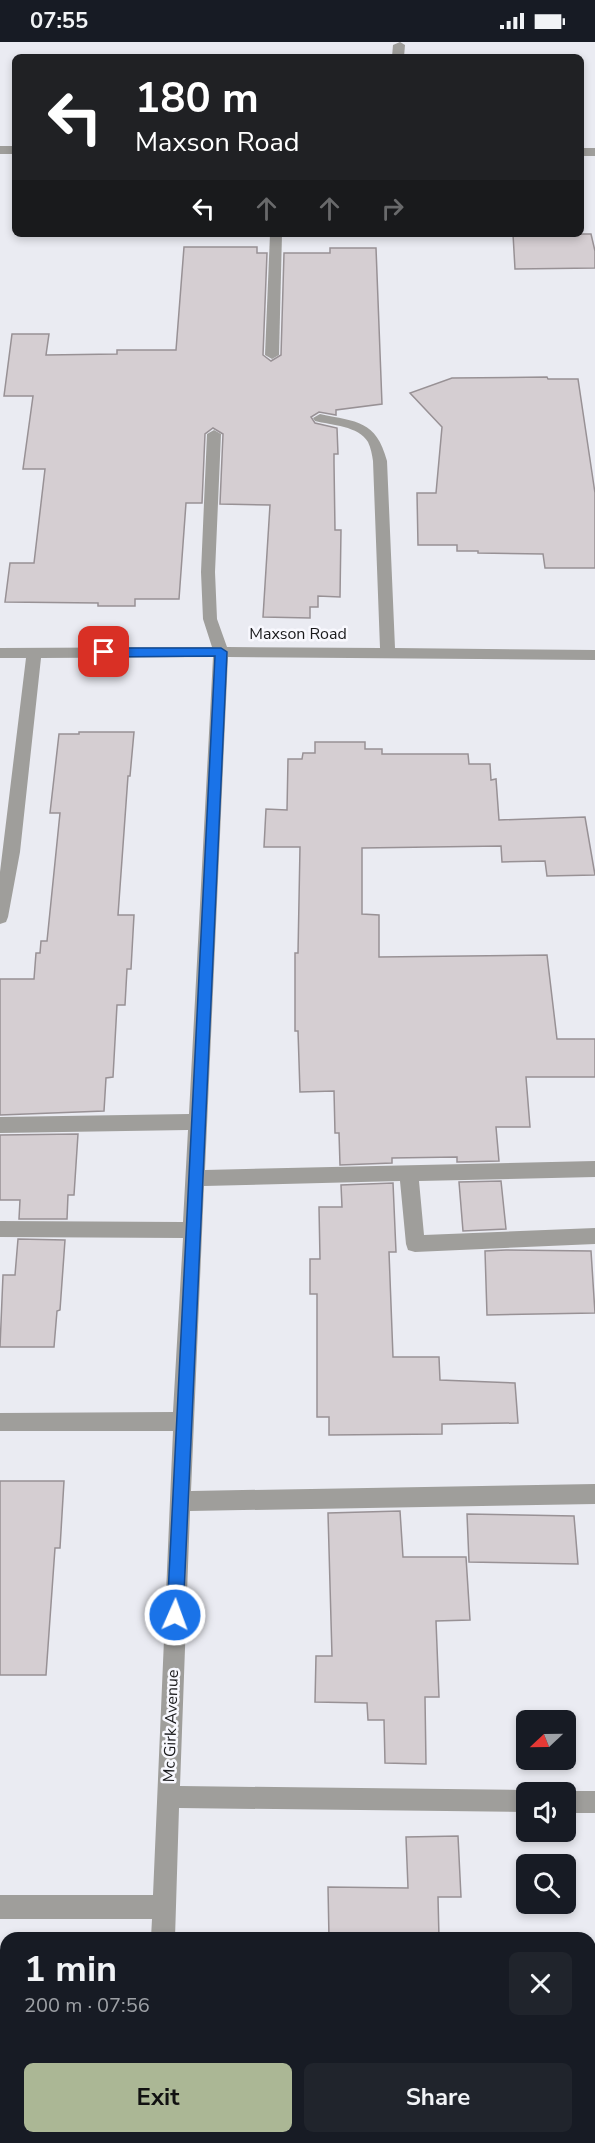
<!DOCTYPE html>
<meta charset="utf-8">
<style>
body{margin:0;font-family:"Nunito Sans",sans-serif;background:#20242c;color:#f1f3f6;height:100vh;display:flex;flex-direction:column;font-size:22px;white-space:nowrap}
*{box-sizing:border-box;margin:0}
p{font-size:20px;color:#9ea1a6}
.icon{flex:none;width:33px;height:33px;fill:none;stroke:currentColor;stroke-width:2;stroke-linecap:round;stroke-linejoin:round}
.map{position:relative;flex:1;overflow:hidden}
.panel{position:absolute;left:0px;top:1890px;width:596px;height:212px;display:flex;flex-direction:column;background:#171b24;border-radius:18px 18px 0 0;box-shadow:0 3px 9px #0003}
.panel>*{flex:none}
.top-card{position:absolute;left:12px;top:12px;width:572px;height:183px;border-radius:9px;box-shadow:0 3px 9px #0003;background:#202124;color:#fff;overflow:hidden}
.needle{width:39px;rotate:248deg}
.buttons{position:absolute;left:516px;top:1668px;display:grid;gap:12px}
.buttons a{display:grid;place-items:center;width:60px;height:60px;border-radius:9px;background:#171b24;box-shadow:0 3px 9px #0003;font-size:30px}
.pin{position:absolute;display:grid;place-items:center;width:51px;height:51px;color:#fff;margin:-26px;border-radius:12px;box-shadow:0 3px 9px #0006}
.me{position:absolute;width:66px;margin:-33px;rotate:2deg;stroke-linejoin:round;filter:drop-shadow(0 0 4px #0008)}
.turn{display:flex;align-items:center;gap:21px;height:126px;padding:0 24px;font-size:27px}
.turn .icon{width:78px;height:78px;stroke-width:2.5}
.turn b{display:block;font-size:42px;line-height:51px}
.lanes{display:flex;align-items:center;height:57px;padding:0 24px;background:#0003;justify-content:center;gap:30px;direction:ltr}
.lanes .off{opacity:.35}
.round{display:grid;place-items:center;flex:none;width:63px;height:63px;border-radius:9px;background:#20242c}
.summary{display:flex;align-items:center;justify-content:space-between;height:102px;padding:0 24px}
h1{font-size:36px;font-weight:700;line-height:45px}
.primary-button{display:flex;gap:12px;margin-top:auto;padding:12px 24px}
.primary-button a{flex:1;height:69px;border-radius:9px;background:#abb795;color:#111;font-size:24px;font-weight:700;line-height:69px;text-align:center}
.primary-button a+a{background:#20242c;color:#f1f3f6}
.status{display:flex;justify-content:space-between;align-items:center;height:42px;padding:0 30px;background:#171b24;direction:ltr}
.status svg{height:16px;fill:currentColor}
.map>svg:first-child{display:block}
.building{fill:#d5ced2;stroke:#989195;stroke-width:1.5}
.lines{fill:none;stroke-linecap:round;stroke-linejoin:round}
.minor{fill:#9f9e9b;fill-rule:evenodd}
.route{fill:#1a73e8;stroke:#114b97;stroke-width:1.5}
.labels{text-anchor:middle;dominant-baseline:central;stroke-width:5;stroke-linejoin:round;paint-order:stroke}
.street-label{font-size:16px;fill:#18181a;stroke:#f8f8fe}
</style>
<div class="status"><b>07:55</b><svg viewBox="0 0 49 12"><path d="M0 12V9h3v3zM5 12V6h3v6zM10 12V3h3v9zM15 12V0h3v12zM26 1h20v11H26zM47 4h2v5h-2z"/></svg></div>
<div class="map">
<svg width="595" height="2101" viewBox="0 0 595 2101">
<rect width="100%" height="100%" fill="#eaebf2"/>
<g class="building">
<path d="M 513,192 L 591,192 L 595,209 L 595,226 L 515,227 Z"/>
<path d="M 184,205 L 257,205 L 257,211 L 267,211 L 263,313 L 271,319 L 281,313 L 284,211 L 330,211 L 330,206 L 376,206 L 382,362 L 336,368 L 336,373 L 319,370 L 311,375 L 315,381 L 337,386 L 338,412 L 334,412 L 334,421 L 335,488 L 341,488 L 340,555 L 318,554 L 318,565 L 310,565 L 310,576 L 263,575 L 270,463 L 220,462 L 223,392 L 213,386 L 205,392 L 202,461 L 186,461 L 179,557 L 135,557 L 135,564 L 98,564 L 98,561 L 5,560 L 10,521 L 34,521 L 45,427 L 23,427 L 33,354 L 4,354 L 12,292 L 49,292 L 46,313 L 117,312 L 117,308 L 176,308 Z"/>
<path d="M 547,335 L 548,337 L 578,337 L 595,451 L 595,526 L 545,526 L 543,512 L 478,511 L 478,509 L 457,509 L 457,503 L 418,503 L 417,451 L 436,451 L 442,385 L 410,351 L 452,336 Z"/>
<path d="M 79,690 L 134,690 L 130,734 L 128,734 L 118,873 L 134,873 L 131,927 L 127,927 L 125,963 L 117,963 L 113,1035 L 106,1036 L 104,1069 L 0,1073 L 0,937 L 34,937 L 36,911 L 40,911 L 41,899 L 47,899 L 60,771 L 50,771 L 59,692 L 79,692 Z"/>
<path d="M 315,700 L 365,700 L 365,707 L 382,707 L 382,712 L 468,712 L 469,722 L 490,722 L 491,738 L 496,737 L 499,778 L 585,775 L 595,833 L 547,834 L 545,819 L 502,820 L 501,804 L 362,806 L 362,872 L 379,873 L 379,915 L 547,913 L 557,997 L 595,997 L 595,1035 L 526,1035 L 530,1085 L 496,1085 L 499,1119 L 457,1120 L 457,1115 L 392,1116 L 392,1121 L 340,1123 L 339,1091 L 335,1091 L 334,1049 L 300,1050 L 298,989 L 295,989 L 295,911 L 298,911 L 300,805 L 264,805 L 266,767 L 287,768 L 288,717 L 302,717 L 303,711 L 315,711 Z"/>
<path d="M 78,1092 L 74,1153 L 68,1153 L 67,1177 L 19,1177 L 20,1158 L 0,1158 L 0,1093 Z"/>
<path d="M 501,1139 L 506,1187 L 463,1189 L 459,1140 Z"/>
<path d="M 393,1141 L 396,1210 L 389,1210 L 393,1315 L 439,1315 L 440,1338 L 515,1341 L 518,1381 L 442,1382 L 442,1392 L 329,1393 L 329,1375 L 317,1375 L 317,1252 L 310,1252 L 310,1217 L 320,1217 L 319,1165 L 342,1165 L 341,1143 Z"/>
<path d="M 18,1197 L 65,1198 L 60,1268 L 57,1269 L 54,1305 L 0,1305 L 3,1233 L 15,1233 Z"/>
<path d="M 506,1208 L 591,1209 L 595,1271 L 487,1273 L 485,1209 Z"/>
<path d="M 0,1439 L 64,1439 L 60,1506 L 55,1506 L 46,1633 L 0,1633 Z"/>
<path d="M 400,1469 L 403,1515 L 466,1515 L 470,1578 L 436,1579 L 439,1655 L 425,1655 L 426,1722 L 385,1721 L 384,1678 L 368,1678 L 367,1661 L 315,1660 L 316,1614 L 332,1614 L 328,1471 Z"/>
<path d="M 467,1472 L 574,1474 L 578,1522 L 469,1520 Z"/>
<path d="M 458,1794 L 461,1855 L 438,1855 L 439,1896 L 329,1896 L 328,1845 L 408,1846 L 406,1795 Z"/>
</g>
<g class="lines">
<g class="minor">
<path d="M 400,0 L 405,3 L 404,15 L 392,15 L 393,3 Z"/>
<rect x="0" y="104" width="15" height="8"/>
<rect x="580" y="106" width="15" height="8"/>
<path d="M 270,192 L 282,192 L 279,313 L 272,317 L 265,313 Z"/>
<path d="M 320,372 C 357,380 376,378 387,419 L 395,606 L 595,608 L 595,618 L 228,615 L 205,1128 L 595,1119 L 595,1135 L 419,1139 L 424,1193 L 595,1186 L 595,1202 L 415,1210 L 408,1208 L 406,1202 L 400,1139 L 204,1144 L 191,1449 L 595,1442 L 595,1462 L 190,1469 L 180,1744 L 526,1748 L 533,1750 L 526,1750 L 526,1770 L 179,1766 L 175,1896 L 151,1896 L 152,1877 L 0,1877 L 0,1853 L 153,1853 L 173,1389 L 0,1389 L 0,1371 L 173,1370 L 183,1196 L 0,1195 L 0,1179 L 183,1180 L 188,1088 L 0,1091 L 0,1075 L 189,1072 L 213,615 L 41,616 L 20,810 L 8,875 L 6,880 L 0,882 L 0,830 L 26,616 L 0,616 L 0,606 L 212,605 L 203,577 L 201,530 L 207,392 L 214,388 L 221,392 L 215,530 L 217,577 L 227,605 L 380,606 L 373,419 C 372,413 371,406 368,400 C 359,384 331,383 315,379 L 313,376 Z"/>
<path d="M 566,1749 L 595,1749 L 595,1771 L 566,1771 L 566,1750 L 562,1750 Z"/>
<rect x="143" y="2096" width="24" height="5"/>
</g>
</g>
<path class="route" d="M 104,606 L 221,606 L 227,610 L 183,1573 L 181,1578 L 175,1581 L 170,1578 L 167,1573 L 215,614 L 104,615 L 99,610 Z"/>
<g class="labels">
<g class="street-label">
<text x="298" y="592">Maxson Road</text>
<text transform="translate(171 1684) rotate(-88)">Mc Girk Avenue</text>
</g>
</g>
</svg>
<div class="buttons">
<a><svg class="needle" viewBox="-14 -14 28 28"><path d="M0-13l5 13h-10z" fill="#e53935"/><path d="M0 13l5-13h-10z" fill="#9ea1a6"/></svg></a>
<a><svg class="icon" aria-label="sound" viewBox="0 0 24 24"><path d="M4 9h4l5-4v14l-5-4H4zM17 9q2 3 0 6"/></svg></a>
<a><svg class="icon" aria-label="search" viewBox="0 0 24 24"><circle cx="10" cy="10" r="6"/><path d="M15 15l6 6"/></svg></a>
</div>
<div class="pin" style="left:104px;top:610px;background:#d93025"><svg class="icon" aria-label="arrive" viewBox="0 0 24 24"><path d="M6 21V4h12l-3 4 3 4H6"/></svg></div>
<svg class="me" style="left:175px;top:1573px" viewBox="-20 -20 40 40"><circle r="17" fill="#1a73e8" stroke="#fff" stroke-width="3"/><path d="M0-11L8 9 0 5-8 9z" fill="#fff"/></svg>
<div class="top-card">
<div class="turn"><svg class="icon" aria-label="left" viewBox="0 0 24 24"><path d="M17 20v-9H6M10 6l-5 5 5 5"/></svg><div><b>180 m</b>Maxson Road</div></div>
<div class="lanes"><svg class="icon" aria-label="left" viewBox="0 0 24 24"><path d="M17 20v-9H6M10 6l-5 5 5 5"/></svg><svg class="icon off" aria-label="ahead" viewBox="0 0 24 24"><path d="M12 20V5M6 11l6-6 6 6"/></svg><svg class="icon off" aria-label="ahead" viewBox="0 0 24 24"><path d="M12 20V5M6 11l6-6 6 6"/></svg><svg class="icon off" aria-label="right" viewBox="0 0 24 24"><path d="M7 20v-9h11M14 6l5 5-5 5"/></svg></div>
</div>
<section class="panel">
<div class="summary"><div><h1>1 min</h1><p>200 m · 07:56</p></div><a class="round"><svg class="icon" aria-label="close" viewBox="0 0 24 24"><path d="M6 6l12 12M18 6L6 18"/></svg></a></div>
<div class="primary-button"><a>Exit</a><a>Share</a></div>
</section>
</div>
